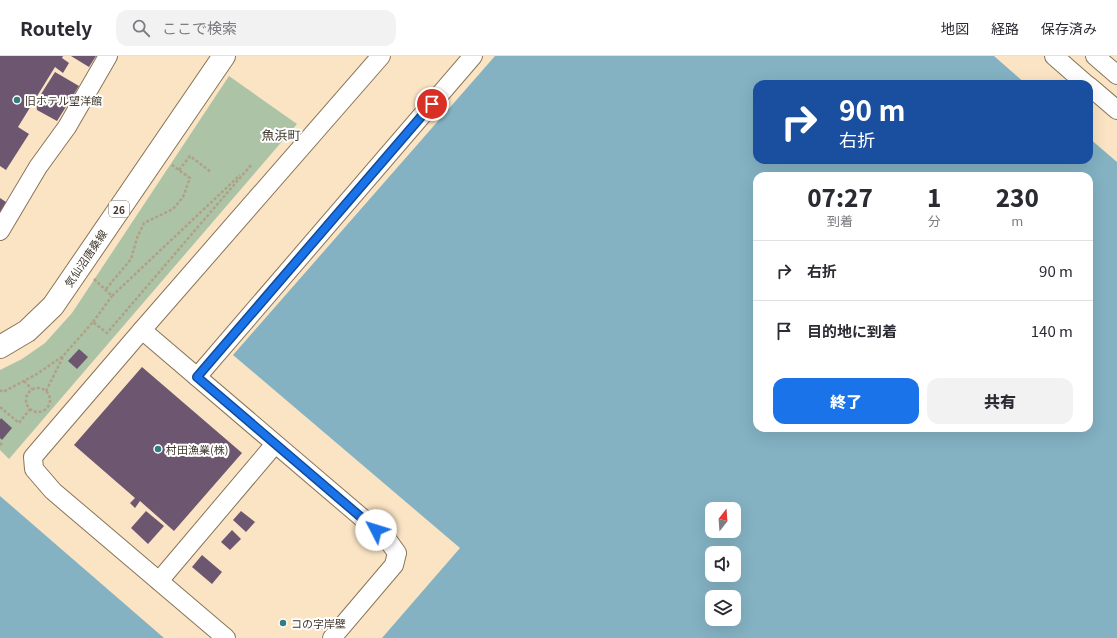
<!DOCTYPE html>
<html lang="ja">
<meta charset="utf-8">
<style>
body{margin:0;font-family:Georgia,"Noto Sans JP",serif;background:#f2f2f3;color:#2b2b33;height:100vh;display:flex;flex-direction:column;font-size:15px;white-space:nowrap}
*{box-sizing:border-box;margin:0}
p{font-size:13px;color:#7c7c81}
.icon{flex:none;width:22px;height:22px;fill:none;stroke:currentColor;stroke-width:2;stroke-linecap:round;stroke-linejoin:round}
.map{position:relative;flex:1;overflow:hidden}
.drawer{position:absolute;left:753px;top:116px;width:340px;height:260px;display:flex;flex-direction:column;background:#fff;border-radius:12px;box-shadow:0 4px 16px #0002}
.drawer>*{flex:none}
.top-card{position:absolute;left:753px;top:24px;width:340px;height:84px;border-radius:12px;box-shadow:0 4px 16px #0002;background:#1a4fa0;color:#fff;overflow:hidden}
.needle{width:26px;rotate:17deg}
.buttons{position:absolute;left:705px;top:446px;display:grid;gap:8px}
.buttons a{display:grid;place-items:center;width:36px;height:36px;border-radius:8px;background:#fff;box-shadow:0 4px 16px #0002;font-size:20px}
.pin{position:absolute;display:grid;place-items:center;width:34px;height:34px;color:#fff;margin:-17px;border:2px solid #fff;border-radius:50%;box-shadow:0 1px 4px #0007}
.me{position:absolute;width:44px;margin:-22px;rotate:310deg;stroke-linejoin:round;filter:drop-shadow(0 0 3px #0008)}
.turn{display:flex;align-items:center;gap:14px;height:84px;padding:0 20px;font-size:18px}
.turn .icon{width:52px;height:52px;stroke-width:2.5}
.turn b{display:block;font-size:28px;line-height:34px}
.eta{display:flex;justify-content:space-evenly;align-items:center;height:68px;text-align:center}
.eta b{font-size:24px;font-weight:800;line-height:28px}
.primary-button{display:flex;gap:8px;margin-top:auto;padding:8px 20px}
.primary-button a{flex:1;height:46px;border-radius:12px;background:#1a73e8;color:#fff;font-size:16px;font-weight:800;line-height:46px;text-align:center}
.primary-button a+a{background:#f2f2f3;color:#2b2b33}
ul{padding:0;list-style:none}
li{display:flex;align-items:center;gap:12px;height:60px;padding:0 20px;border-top:1px solid #e1e1e2}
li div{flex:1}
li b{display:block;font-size:15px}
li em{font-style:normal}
header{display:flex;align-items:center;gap:24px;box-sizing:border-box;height:56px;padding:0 20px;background:#fff;border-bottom:1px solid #e1e1e2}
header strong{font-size:19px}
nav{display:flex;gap:22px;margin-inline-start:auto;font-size:14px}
.search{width:280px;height:36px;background:#f2f2f3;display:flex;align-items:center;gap:10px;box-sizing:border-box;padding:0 14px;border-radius:12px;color:#7c7c81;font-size:15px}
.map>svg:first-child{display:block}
.green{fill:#acc4a5}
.water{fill:#84b2c3;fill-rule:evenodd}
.building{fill:#6d566f}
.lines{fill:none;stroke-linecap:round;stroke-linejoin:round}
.minor-casing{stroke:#887558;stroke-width:20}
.major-casing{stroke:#887558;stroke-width:24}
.path{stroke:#b1a088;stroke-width:2.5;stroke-dasharray:3 2;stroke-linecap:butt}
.minor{stroke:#fff;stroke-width:18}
.major{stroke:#fff;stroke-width:22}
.route-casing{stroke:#114b97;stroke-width:10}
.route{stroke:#1a73e8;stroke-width:7}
.poi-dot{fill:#347d7d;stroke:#fff;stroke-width:1.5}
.labels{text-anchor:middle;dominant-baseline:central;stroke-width:4;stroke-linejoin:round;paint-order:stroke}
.shield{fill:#fff;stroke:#7a746b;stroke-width:1}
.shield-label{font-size:10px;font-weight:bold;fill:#41392c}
.poi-label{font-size:11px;fill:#41392c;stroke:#fff;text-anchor:start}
.street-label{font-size:11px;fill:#41392c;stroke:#fff}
.quarter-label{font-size:13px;fill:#41392c;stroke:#fff}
</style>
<header>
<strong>Routely</strong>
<div class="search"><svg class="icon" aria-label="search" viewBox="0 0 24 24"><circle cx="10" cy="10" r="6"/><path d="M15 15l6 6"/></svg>ここで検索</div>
<nav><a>地図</a><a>経路</a><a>保存済み</a></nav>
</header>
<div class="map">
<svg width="1117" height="582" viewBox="0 0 1117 582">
<rect width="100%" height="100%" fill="#fae4c4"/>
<path class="green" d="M 229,20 L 297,68 L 9,403 L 0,394 L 0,314 L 22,303 L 45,287 L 72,257 Z"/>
<g class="water">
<path d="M 495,0 L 994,0 L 1026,28 L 757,28 L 757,104 L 1089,104 L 1089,82 L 1117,106 L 1117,582 L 382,582 L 460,492 L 233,299 ZM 757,120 L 1089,120 L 1089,372 L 757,372 ZM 712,453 L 734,453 L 734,475 L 712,475 ZM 712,497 L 734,497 L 734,519 L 712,519 ZM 712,541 L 734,541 L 734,563 L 712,563 Z"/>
<path d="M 0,440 L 164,582 L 0,582 Z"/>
</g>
<g class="building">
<path d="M 0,0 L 63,0 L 62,2 L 69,7 L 63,17 L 55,11 L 18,71 L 29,78 L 6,114 L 0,110 Z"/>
<path d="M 71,0 L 96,0 L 89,11 Z"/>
<path d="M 55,16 L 79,30 L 57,65 L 37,54 L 36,46 Z"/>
<path d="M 0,142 L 9,148 L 0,162 Z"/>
<path d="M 79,293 L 88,301 L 77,313 L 68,305 Z"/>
<path d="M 142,311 L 242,397 L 174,475 L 140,445 L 135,452 L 130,447 L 135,442 L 74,389 Z"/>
<path d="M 1,362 L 12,372 L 2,384 L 0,382 L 0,364 Z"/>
<path d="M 146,455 L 164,470 L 148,488 L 131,472 Z"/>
<path d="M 241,455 L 255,466 L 246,476 L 233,464 Z"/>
<path d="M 232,474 L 241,483 L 230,494 L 221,486 Z"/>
<path d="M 202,499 L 222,516 L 212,528 L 192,511 Z"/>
</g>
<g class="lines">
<g class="minor-casing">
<g id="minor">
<path d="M 1054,0 L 1086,28"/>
<path d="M 1095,0 L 1117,19"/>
<path d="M 1089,30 L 1117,54"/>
<path d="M 0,175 L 38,111 L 67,71 L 108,0"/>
<path d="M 142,274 L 387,483 L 397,497 L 394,509 L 332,582"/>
<path d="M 197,321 L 473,0"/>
<path d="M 159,525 L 275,388"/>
<path d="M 226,582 L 53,435 L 34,413 L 33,401 L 142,274 L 381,0"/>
</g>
</g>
<g class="major-casing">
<path id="major" d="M 0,291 L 27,275 L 53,250 L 224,0"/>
</g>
<g class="path">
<path d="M 179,114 L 190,100 L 211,116"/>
<path d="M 94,223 L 112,240 L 240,119"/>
<path d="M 106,233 L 131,203 L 137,182 L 144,167 L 173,153 L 183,141 L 190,122 L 172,109"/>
<path d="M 93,266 L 112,240"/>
<path d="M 24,325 L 32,333"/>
<circle cx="38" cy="344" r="12"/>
<path d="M 0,334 L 3,336 L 37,318 L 63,300 L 93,266 L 107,277 L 251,109"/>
<path d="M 46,335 L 63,301"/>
<path d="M 0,351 L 19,367 L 30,353"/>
<path d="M 0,387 L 2,389"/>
</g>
<use href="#minor" class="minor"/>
<use href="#major" class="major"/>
</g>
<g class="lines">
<g class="route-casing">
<path id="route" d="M 376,474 L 197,321 L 432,48"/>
</g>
<use href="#route" class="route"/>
</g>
<g class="poi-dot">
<circle cx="17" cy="44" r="4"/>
<circle cx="158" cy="393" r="4"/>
<circle cx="283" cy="567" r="4"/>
</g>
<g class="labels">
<rect class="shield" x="109" y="145" width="20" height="16" rx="3"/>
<g class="shield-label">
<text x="119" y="153">26</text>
</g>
<g class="poi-label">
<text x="25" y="44">旧ホテル望洋館</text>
<text x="166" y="393">村田漁業(株)</text>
<text x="291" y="567">コの字岸壁</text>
</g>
<g class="street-label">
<text transform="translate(85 202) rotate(-56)">気仙沼唐桑線</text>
</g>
<g class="quarter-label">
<text x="281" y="78">魚浜町</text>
</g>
</g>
</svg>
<div class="buttons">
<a><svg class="needle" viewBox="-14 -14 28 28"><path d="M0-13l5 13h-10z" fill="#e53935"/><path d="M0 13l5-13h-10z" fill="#7c7c81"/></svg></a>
<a><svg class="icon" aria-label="sound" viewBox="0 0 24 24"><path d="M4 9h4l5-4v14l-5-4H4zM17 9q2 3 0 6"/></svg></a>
<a><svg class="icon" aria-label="layers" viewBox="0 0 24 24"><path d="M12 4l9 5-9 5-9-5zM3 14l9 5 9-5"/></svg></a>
</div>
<div class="pin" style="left:432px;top:48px;background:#d93025"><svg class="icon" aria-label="arrive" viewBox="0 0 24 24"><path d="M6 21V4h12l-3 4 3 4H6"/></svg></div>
<svg class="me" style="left:376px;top:474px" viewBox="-20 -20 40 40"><circle r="19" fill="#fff"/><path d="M0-13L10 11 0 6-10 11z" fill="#1a73e8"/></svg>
<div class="top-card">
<div class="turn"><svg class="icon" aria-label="right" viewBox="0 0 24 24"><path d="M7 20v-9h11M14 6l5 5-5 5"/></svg><div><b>90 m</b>右折</div></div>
</div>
<section class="drawer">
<div class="eta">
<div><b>07:27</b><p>到着</p></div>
<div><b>1</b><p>分</p></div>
<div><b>230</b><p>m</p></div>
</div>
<ul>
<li><svg class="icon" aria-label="right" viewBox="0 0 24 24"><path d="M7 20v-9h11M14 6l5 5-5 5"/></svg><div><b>右折</b></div><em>90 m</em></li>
<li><svg class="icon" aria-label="arrive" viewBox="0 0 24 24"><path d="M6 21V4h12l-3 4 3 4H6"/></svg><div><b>目的地に到着</b></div><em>140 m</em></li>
</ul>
<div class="primary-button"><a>終了</a><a>共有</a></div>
</section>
</div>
